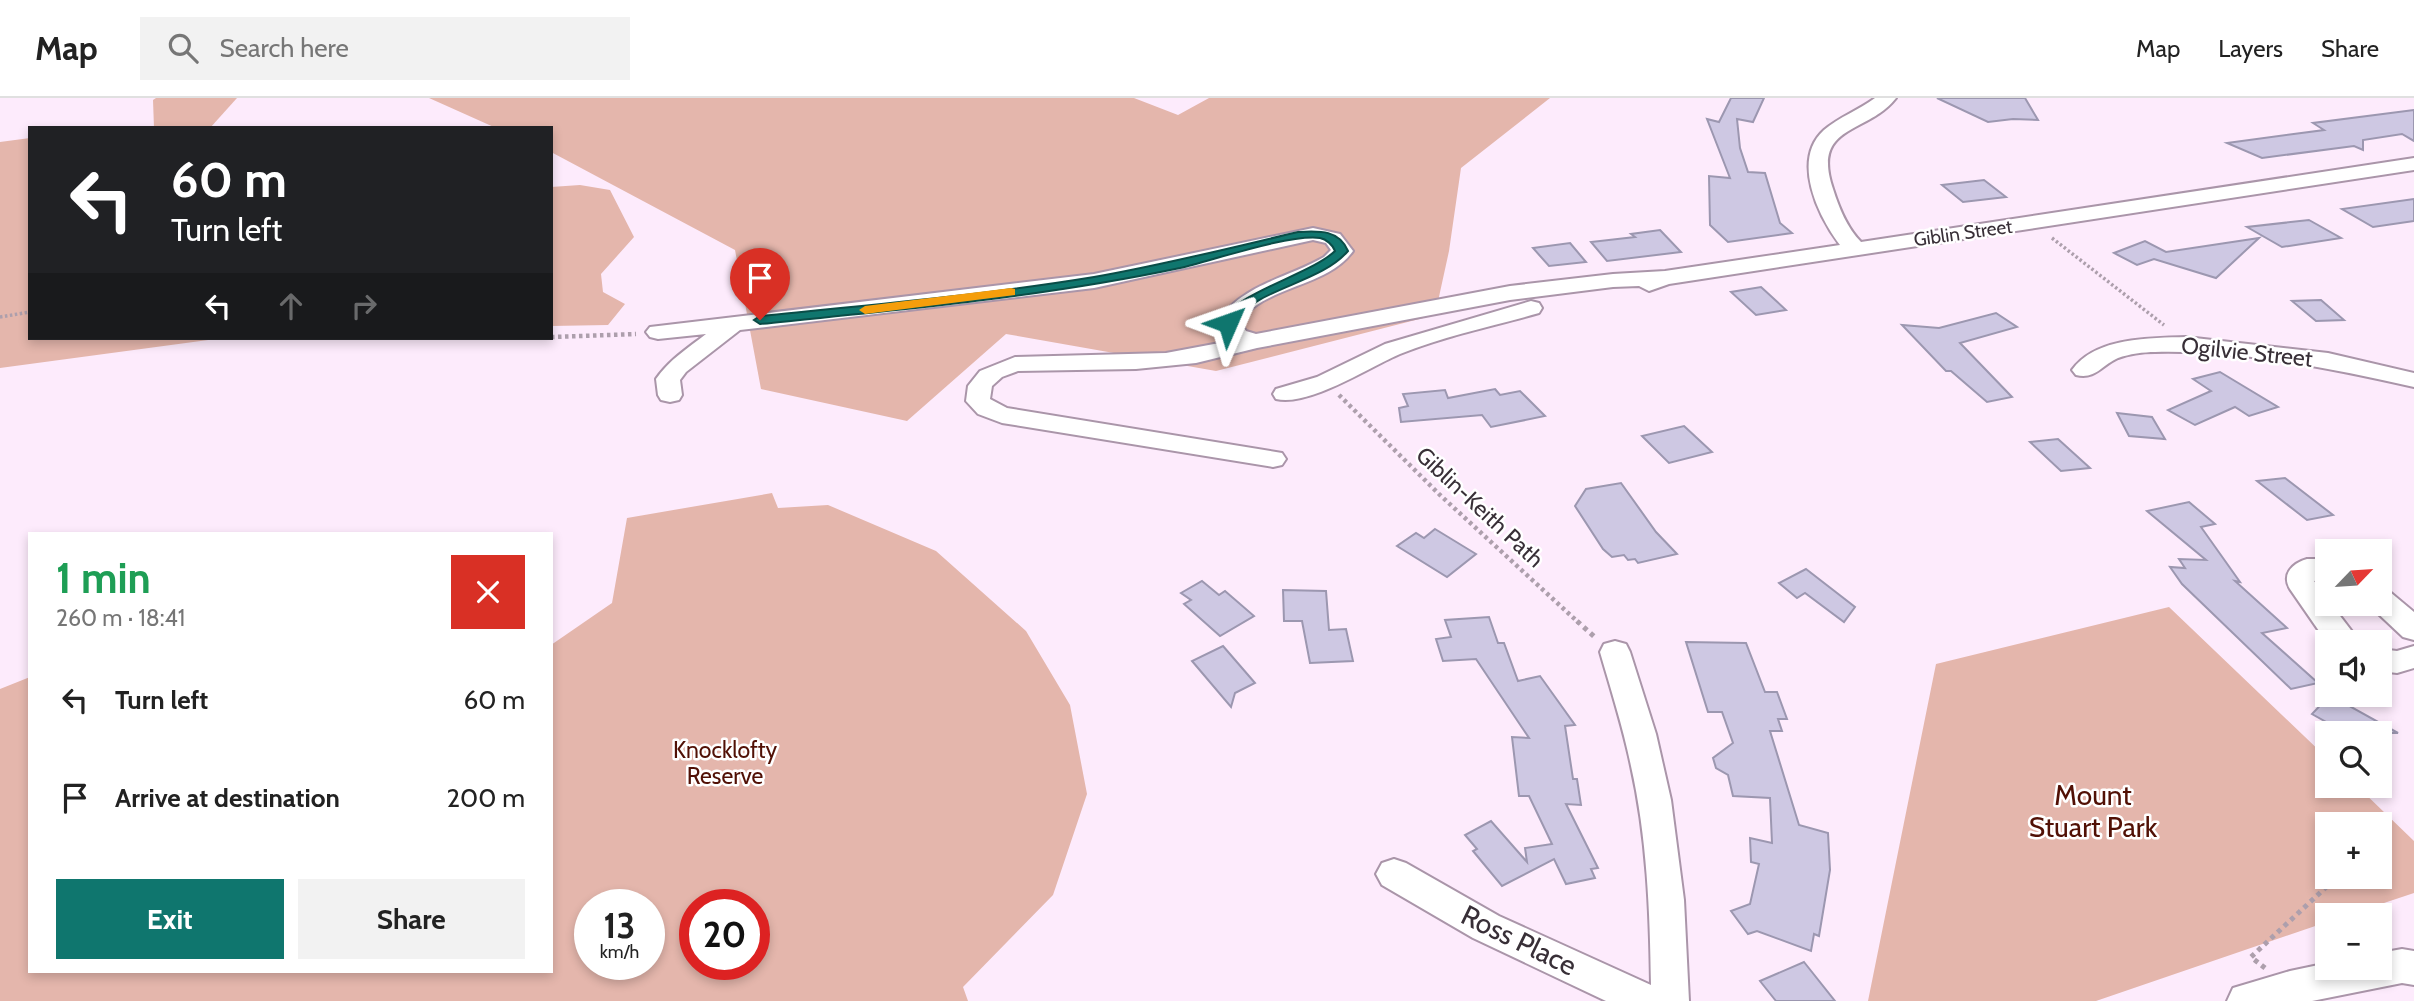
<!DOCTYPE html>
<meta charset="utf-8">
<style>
body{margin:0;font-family:Cabin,sans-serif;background:#f2f2f2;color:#222;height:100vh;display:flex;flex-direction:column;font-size:26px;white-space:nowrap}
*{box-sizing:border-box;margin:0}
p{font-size:23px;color:#767676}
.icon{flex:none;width:38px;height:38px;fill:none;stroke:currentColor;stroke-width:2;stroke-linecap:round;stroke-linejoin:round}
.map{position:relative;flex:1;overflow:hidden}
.side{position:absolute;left:28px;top:434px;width:525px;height:441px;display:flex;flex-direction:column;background:#fff;border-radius:0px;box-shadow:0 4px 10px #0003}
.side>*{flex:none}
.banner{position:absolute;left:28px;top:28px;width:525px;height:214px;border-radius:0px;box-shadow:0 4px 10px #0003;background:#202124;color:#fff;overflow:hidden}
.needle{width:46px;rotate:65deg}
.fabs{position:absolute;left:2315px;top:441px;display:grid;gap:14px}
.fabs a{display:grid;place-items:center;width:77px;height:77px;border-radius:0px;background:#fff;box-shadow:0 4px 10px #0003;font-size:35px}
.speed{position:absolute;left:574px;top:791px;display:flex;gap:14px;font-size:35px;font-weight:700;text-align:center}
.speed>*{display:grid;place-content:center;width:91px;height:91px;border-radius:50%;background:#fff;box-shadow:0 4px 10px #0003;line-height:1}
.speed small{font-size:18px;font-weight:400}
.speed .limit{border:10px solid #d22;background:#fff;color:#111}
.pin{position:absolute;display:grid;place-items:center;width:60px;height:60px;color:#fff;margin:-72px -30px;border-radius:50% 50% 50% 0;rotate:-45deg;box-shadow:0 0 7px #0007}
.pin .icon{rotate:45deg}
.me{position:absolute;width:77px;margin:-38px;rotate:47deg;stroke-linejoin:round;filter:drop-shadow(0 0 5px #0008)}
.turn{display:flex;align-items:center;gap:24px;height:147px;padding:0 28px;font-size:32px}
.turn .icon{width:91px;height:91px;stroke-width:2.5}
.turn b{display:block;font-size:49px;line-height:60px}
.lanes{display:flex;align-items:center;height:66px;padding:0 28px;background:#0003;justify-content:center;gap:35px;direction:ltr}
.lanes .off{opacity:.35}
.round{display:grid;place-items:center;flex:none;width:74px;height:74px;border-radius:0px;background:#f2f2f2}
.summary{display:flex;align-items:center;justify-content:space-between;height:119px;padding:0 28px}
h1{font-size:42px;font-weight:800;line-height:52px;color:#1e9e55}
.action{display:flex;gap:14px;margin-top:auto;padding:14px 28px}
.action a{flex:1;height:80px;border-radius:0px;background:#0f766e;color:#fff;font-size:28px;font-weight:800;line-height:80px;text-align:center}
.action a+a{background:#f2f2f2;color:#222}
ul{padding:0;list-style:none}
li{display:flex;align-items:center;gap:21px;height:98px;padding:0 28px}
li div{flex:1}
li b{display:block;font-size:26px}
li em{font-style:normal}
header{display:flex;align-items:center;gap:42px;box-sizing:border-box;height:98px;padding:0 35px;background:#fff;border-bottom:2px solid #e0e0e0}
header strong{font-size:33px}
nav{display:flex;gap:38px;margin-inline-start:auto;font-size:24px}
.search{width:490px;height:63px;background:#f2f2f2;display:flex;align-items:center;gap:18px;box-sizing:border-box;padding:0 24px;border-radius:0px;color:#767676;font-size:26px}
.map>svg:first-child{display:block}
.green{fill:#e4b6ac;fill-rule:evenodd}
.building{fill:#cec8e3;stroke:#9c97b0;stroke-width:2}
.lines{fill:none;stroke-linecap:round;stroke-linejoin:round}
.minor-casing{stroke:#aa95a9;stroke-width:4}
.path-far2{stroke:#ad9fac;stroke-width:3.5;stroke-dasharray:2.5 2.5;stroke-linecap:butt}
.path-far1{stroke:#ad9fac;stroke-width:4.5;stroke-dasharray:3.5 3.5;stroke-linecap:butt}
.path{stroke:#ad9fac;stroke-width:5;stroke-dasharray:4.5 4.5;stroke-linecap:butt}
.minor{fill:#fff;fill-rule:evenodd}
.route{fill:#0f766e;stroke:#0a4d48;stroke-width:2}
.slow{fill:#f59e0b}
.labels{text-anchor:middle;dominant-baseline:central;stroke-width:5;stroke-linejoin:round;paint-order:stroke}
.far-street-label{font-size:19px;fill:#382f37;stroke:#fff}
.street-label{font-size:23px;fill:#382f37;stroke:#fff}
.park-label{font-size:23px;fill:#511005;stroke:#fff}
.near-park-label{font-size:28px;fill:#511005;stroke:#fff}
.near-street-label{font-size:28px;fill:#382f37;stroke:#fff}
</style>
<header>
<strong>Map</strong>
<div class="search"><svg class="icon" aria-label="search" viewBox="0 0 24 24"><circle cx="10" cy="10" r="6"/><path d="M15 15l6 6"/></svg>Search here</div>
<nav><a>Map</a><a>Layers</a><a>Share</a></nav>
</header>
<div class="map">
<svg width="2414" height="903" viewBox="0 0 2414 903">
<rect width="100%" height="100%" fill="#fdebfc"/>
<g class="green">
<path d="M 156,0 L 237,0 L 210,30 L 154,30 L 153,2 Z"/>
<path d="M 429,0 L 1134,0 L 1178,17 L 1209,0 L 1550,0 L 1461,70 L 1449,153 L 1435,217 L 1216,273 L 1006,236 L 907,323 L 761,291 L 735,152 L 551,54 L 551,30 L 496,30 Z"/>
<path d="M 30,40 L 30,240 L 223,240 L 0,270 L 0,44 Z"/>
<path d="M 580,87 L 610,92 L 634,139 L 601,176 L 603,194 L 625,206 L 608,227 L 551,228 L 551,89 Z"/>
<path d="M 772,395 L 778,410 L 828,407 L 936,453 L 1026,533 L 1070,607 L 1087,696 L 1053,797 L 963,889 L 968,903 L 0,903 L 0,591 L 30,579 L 30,873 L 551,873 L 551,547 L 612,505 L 627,420 ZM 590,807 L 649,807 L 649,866 L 590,866 ZM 695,807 L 754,807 L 754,866 L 695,866 Z"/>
<path d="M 2169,509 L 2327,660 L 2328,688 L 2357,688 L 2414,743 L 2414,795 L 2348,817 L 2328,817 L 2327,824 L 2096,903 L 1868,903 L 1936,566 ZM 2328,726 L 2380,726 L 2380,779 L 2328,779 Z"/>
</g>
<g class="building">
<path d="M 1731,0 L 1764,0 L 1753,24 L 1737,21 L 1740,50 L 1748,74 L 1765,75 L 1780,125 L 1792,135 L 1728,144 L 1710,127 L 1709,78 L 1730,80 L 1707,21 L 1719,24 Z"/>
<path d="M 1937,0 L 2025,0 L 2038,22 L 2013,21 L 1988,24 Z"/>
<path d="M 2414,12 L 2414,43 L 2402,36 L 2363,42 L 2363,52 L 2354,48 L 2262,60 L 2227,45 L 2324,32 L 2313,25 Z"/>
<path d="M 1984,82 L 2006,99 L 1963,104 L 1942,87 Z"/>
<path d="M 2414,101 L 2414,123 L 2373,129 L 2342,111 Z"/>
<path d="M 2309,122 L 2341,140 L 2282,149 L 2247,129 Z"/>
<path d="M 1660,132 L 1681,154 L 1607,163 L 1591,144 L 1635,139 L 1631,136 Z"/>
<path d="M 2259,140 L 2216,180 L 2154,161 L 2137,167 L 2114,155 L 2145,143 L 2166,154 Z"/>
<path d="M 1570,145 L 1586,164 L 1549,168 L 1533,150 Z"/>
<path d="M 1761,189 L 1786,212 L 1756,217 L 1731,194 Z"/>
<path d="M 2321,202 L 2344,222 L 2316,223 L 2292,203 Z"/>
<path d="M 1996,215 L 2017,229 L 1960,245 L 2012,299 L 1987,304 L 1951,273 L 1946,273 L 1902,227 L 1939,230 Z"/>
<path d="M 2220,274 L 2278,309 L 2249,318 L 2235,309 L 2195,327 L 2168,312 L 2211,293 L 2193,281 Z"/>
<path d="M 1495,291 L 1500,297 L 1520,293 L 1545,318 L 1491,329 L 1482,317 L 1401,324 L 1399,310 L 1408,308 L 1403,296 L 1445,292 L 1448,300 Z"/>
<path d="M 2117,315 L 2152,319 L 2165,341 L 2129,338 Z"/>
<path d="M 1684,328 L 1712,354 L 1669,365 L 1642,338 Z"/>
<path d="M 2058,341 L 2090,370 L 2061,373 L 2030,344 Z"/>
<path d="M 2285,380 L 2333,417 L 2307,422 L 2257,383 Z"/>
<path d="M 1621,385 L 1656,434 L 1677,456 L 1638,465 L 1635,461 L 1628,462 L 1624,457 L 1612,459 L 1603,451 L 1575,408 L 1586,391 Z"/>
<path d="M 2189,404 L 2215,426 L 2201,429 L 2240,484 L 2235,483 L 2287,530 L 2262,535 L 2318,585 L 2291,591 L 2182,486 L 2170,469 L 2185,470 L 2179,461 L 2206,462 L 2147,413 Z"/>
<path d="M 1435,431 L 1476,456 L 1447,479 L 1397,448 L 1416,435 L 1424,440 Z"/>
<path d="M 1806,471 L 1855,509 L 1844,524 L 1805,495 L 1797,500 L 1779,485 Z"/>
<path d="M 1202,483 L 1219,497 L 1225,493 L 1254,518 L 1220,538 L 1184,506 L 1191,502 L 1181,495 Z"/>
<path d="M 1283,492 L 1326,493 L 1329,532 L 1346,531 L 1353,563 L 1310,565 L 1302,523 L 1284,523 Z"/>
<path d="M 1489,519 L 1498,545 L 1504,545 L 1518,583 L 1540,578 L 1575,627 L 1565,628 L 1573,681 L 1577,681 L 1581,707 L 1566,706 L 1598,770 L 1591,771 L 1595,780 L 1566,786 L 1554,761 L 1502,788 L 1473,753 L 1477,751 L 1465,737 L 1491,723 L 1527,764 L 1525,750 L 1552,746 L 1529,698 L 1519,698 L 1512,639 L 1529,640 L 1476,561 L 1443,563 L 1436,541 L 1451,539 L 1445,522 Z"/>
<path d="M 1686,544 L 1746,545 L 1765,594 L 1777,594 L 1787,621 L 1778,621 L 1782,633 L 1770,633 L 1799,727 L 1828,735 L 1830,772 L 1819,838 L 1814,836 L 1811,853 L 1757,833 L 1748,836 L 1731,813 L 1750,806 L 1759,766 L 1751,764 L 1750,740 L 1772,745 L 1770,700 L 1733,698 L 1728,677 L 1716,670 L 1713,660 L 1733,645 L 1722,614 L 1708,614 Z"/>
<path d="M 1223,548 L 1255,585 L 1235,595 L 1231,609 L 1192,563 Z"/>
<path d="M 2330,597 L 2339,597 L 2354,605 L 2351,609 L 2398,635 L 2346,635 L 2312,616 Z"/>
<path d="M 1804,864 L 1835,903 L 1776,903 L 1760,883 Z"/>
</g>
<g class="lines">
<g class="minor-casing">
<g id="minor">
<path d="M 1875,0 L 1896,0 C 1867,37 1811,26 1833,91 C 1839,110 1847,130 1861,144 L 2414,60 L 2414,72 L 1669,186 L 1649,193 L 1639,188 L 1613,189 L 1510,202 L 1257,250 L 1196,265 L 1136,271 L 1018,273 L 1002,279 L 992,288 L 990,301 L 1007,310 L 1282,355 L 1286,361 L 1282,367 L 1273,369 L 1002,325 L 978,316 L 966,303 L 968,288 L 980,273 L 1015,259 L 1166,255 L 1230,243 L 1218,224 C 1240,187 1288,180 1324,159 L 1331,152 L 1326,145 L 1313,142 L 1094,190 L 740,232 L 686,274 L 680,282 L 682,297 L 679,302 L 670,304 L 661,302 L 658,297 L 656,281 C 669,262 688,250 706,236 L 658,241 L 650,239 L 646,234 L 650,229 L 1094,176 L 1313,130 L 1340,136 L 1353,153 C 1327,190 1262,188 1240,224 L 1246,233 L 1256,236 L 1510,188 L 1613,176 L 1665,173 L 1840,147 C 1818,118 1791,62 1824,32 C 1839,19 1859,12 1875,0 Z"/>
<path d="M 1531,203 L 1539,205 L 1542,210 L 1539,215 C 1494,228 1444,238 1400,256 C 1369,269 1309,309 1276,301 L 1273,296 L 1276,291 L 1317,279 L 1385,246 Z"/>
<path d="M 2186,239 L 2328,255 L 2414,275 L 2414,289 C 2330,270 2242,252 2155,254 C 2144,254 2129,256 2118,260 C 2102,267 2095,282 2076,277 L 2072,272 C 2095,239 2151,240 2186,239 Z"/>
<path d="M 2307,461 L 2328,461 L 2328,481 L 2314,483 L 2328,501 L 2328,506 L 2331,506 L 2360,544 L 2328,546 L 2290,491 C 2281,476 2293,465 2307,461 Z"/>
<path d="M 2380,491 L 2390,494 L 2414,514 L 2414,542 L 2403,539 L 2370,508 L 2368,506 L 2380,506 Z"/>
<path d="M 1615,543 L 1626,546 L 1630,554 L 1656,636 L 1671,702 L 1684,802 L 1689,903 L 1606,903 L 1473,840 L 1382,787 L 1376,776 L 1382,765 L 1394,761 L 1406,765 L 1499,818 L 1651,887 C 1650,813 1647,739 1631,668 C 1623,629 1611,592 1600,554 L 1604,546 Z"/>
<path d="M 2414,548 L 2414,570 L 2397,575 L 2380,573 L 2380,551 L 2397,553 Z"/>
<path d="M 2402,851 L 2414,853 L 2414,887 L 2402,885 L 2312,903 L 2227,903 L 2233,890 L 2290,873 L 2328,865 L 2328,870 L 2380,870 L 2380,855 Z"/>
</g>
</g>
<g class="path-far2">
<path d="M 2052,140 L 2164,227"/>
<path d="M 0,219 L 30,214"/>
</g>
<g class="path-far1">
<path d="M 551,239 L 636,236"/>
<path d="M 1339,297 L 1440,397 L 1579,525"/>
</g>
<g class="path">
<path d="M 1577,523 L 1597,541"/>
<path d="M 2265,870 L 2251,859 L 2337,779"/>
</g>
<use href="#minor" class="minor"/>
</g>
<path class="route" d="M 1298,134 C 1318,133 1339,131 1348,153 C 1319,187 1252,190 1233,227 L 1228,228 L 1222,225 C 1231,196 1310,177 1335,153 C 1333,147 1326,141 1320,140 C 1289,136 1214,162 1180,170 C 1042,199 900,212 760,226 L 754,222 L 760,218 C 872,207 984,197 1094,179 C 1163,167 1230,150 1298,134 Z"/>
<path class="slow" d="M 1011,190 L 1015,191 L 1015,197 L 865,216 L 859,212 L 865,208 Z"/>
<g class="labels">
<g class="far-street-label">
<text transform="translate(1963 135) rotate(-8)">Giblin Street</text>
</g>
<g class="street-label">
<text transform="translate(2247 254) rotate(6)">Ogilvie Street</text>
<text transform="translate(1480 409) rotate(43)">Giblin-Keith Path</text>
</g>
<g class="park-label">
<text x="725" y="652">Knocklofty<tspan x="725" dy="26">Reserve</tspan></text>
</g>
<g class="near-park-label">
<text x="2093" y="697">Mount<tspan x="2093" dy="32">Stuart Park</tspan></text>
</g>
<g class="near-street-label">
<text transform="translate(1519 842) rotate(26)">Ross Place</text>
</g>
</g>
</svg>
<div class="fabs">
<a><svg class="needle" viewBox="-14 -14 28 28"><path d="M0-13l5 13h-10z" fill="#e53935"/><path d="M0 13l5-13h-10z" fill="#767676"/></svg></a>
<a><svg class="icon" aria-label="sound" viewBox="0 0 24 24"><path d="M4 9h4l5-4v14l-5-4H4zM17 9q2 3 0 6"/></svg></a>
<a><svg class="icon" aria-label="search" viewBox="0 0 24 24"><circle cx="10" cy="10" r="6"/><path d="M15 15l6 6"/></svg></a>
<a>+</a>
<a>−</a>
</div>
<div class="speed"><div>13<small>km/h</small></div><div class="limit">20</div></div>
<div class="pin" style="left:760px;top:222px;background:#d93025"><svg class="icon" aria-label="arrive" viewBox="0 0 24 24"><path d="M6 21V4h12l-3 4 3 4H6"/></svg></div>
<svg class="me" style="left:1228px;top:225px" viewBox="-20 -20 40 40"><path d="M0-17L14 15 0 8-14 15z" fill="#0f766e" stroke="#fff" stroke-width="4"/></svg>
<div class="banner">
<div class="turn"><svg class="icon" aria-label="left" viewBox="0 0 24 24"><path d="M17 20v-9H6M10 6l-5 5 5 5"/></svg><div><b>60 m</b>Turn left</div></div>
<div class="lanes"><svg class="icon" aria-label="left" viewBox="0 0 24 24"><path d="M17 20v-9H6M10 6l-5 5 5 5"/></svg><svg class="icon off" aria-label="ahead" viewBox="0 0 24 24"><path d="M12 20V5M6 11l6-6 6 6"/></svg><svg class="icon off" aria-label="right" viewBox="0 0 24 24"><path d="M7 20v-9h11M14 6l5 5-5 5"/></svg></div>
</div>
<section class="side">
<div class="summary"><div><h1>1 min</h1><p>260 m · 18:41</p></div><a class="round" style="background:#d93025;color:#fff"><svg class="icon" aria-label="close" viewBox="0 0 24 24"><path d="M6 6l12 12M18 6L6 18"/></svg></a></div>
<ul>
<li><svg class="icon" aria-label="left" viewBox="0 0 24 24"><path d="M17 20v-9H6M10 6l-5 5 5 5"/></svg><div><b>Turn left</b></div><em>60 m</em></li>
<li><svg class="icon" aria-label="arrive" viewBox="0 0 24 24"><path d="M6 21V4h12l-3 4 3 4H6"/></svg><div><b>Arrive at destination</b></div><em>200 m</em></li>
</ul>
<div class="action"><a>Exit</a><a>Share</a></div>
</section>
</div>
